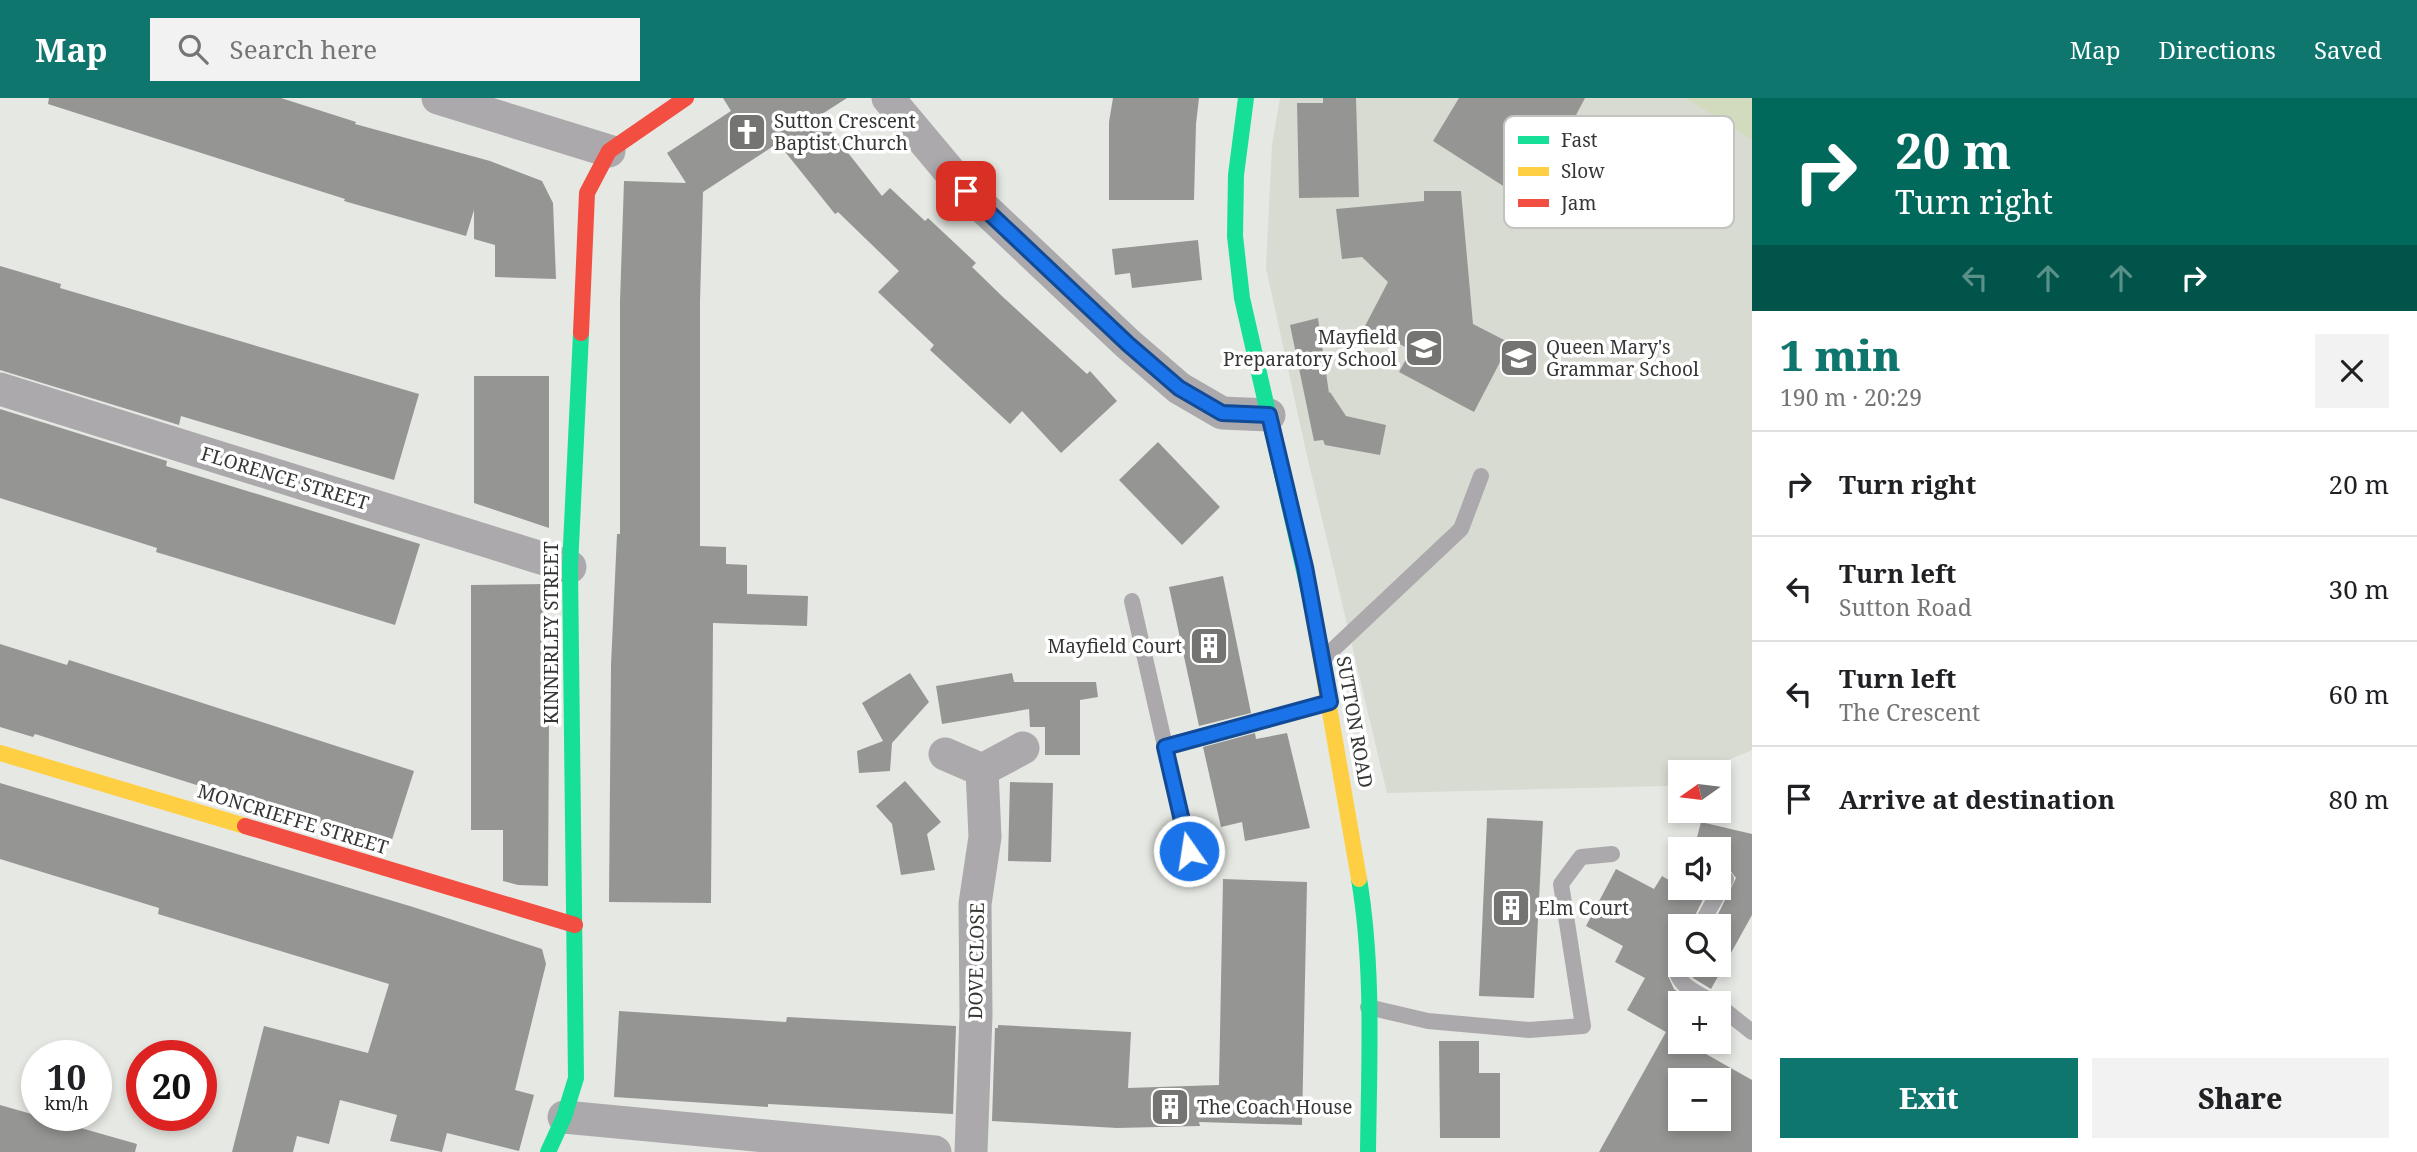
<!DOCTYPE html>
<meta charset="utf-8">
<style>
body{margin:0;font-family:"Noto Serif",serif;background:#f2f2f2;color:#202124;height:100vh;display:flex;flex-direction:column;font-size:26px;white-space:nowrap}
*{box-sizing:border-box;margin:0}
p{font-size:23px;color:#757577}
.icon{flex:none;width:38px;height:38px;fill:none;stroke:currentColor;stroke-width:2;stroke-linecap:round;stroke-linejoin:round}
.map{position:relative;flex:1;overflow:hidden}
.details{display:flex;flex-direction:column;background:#fff;width:665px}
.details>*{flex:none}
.top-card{background:#00695c;color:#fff;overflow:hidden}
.needle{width:46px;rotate:256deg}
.buttons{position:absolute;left:1668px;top:662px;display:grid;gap:14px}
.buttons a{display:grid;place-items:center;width:63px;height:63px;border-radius:0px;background:#fff;box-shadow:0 4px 10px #0003;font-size:35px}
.speed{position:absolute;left:21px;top:942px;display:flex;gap:14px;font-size:35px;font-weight:700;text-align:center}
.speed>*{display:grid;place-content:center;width:91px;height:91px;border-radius:50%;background:#fff;box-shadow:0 4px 10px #0003;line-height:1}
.speed small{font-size:18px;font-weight:400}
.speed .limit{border:10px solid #d22;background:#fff;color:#111}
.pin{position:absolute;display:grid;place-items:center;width:60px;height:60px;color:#fff;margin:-30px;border-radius:14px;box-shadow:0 4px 10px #0006}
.me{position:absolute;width:77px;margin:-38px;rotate:347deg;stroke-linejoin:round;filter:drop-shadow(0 0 5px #0008)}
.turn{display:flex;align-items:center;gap:24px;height:147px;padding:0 28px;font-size:32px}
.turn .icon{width:91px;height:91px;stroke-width:2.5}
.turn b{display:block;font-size:49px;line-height:60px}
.lanes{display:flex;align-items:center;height:66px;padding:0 28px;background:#0003;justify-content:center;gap:35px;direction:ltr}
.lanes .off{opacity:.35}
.round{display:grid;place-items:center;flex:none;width:74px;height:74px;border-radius:0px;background:#f2f2f2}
.head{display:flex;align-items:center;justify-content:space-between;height:119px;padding:0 28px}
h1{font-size:42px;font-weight:800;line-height:52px;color:#0f766e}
.cta{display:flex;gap:14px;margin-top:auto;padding:14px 28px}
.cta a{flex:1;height:80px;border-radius:0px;background:#0f766e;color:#fff;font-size:28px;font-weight:800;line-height:80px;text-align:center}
.cta a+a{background:#f2f2f2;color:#202124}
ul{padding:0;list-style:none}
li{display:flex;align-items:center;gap:21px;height:105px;padding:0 28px;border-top:2px solid #e0e0e0}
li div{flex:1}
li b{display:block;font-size:26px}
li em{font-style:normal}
header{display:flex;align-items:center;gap:42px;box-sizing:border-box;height:98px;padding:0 35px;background:#0f766e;color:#fff}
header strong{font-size:33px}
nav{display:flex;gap:38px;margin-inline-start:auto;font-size:24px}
.search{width:490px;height:63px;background:#f2f2f2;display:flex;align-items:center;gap:18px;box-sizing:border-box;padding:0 24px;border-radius:0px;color:#757577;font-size:26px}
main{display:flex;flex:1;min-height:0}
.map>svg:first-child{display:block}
.built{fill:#d8dbd2}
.green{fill:#d3dbbf}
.building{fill:#959693;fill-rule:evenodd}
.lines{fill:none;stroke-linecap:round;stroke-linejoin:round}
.lane{stroke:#aca9ad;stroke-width:16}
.street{stroke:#aca9ad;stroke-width:33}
.fast{stroke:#16e098;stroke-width:16}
.slow{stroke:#ffcf43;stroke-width:16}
.jam{stroke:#f24e42;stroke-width:16}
.route-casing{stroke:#114b97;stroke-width:18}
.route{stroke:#1a73e8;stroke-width:12}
.labels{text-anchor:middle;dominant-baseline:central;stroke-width:7;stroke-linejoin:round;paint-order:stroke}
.poi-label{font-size:19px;fill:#363735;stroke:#fff;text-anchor:start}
.street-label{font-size:19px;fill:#363735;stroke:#fff}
.key{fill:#fff;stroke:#c3c3c2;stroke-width:2}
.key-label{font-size:19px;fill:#363735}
</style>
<header>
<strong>Map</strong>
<div class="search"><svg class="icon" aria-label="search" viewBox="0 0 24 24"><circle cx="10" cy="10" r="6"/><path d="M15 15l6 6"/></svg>Search here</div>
<nav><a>Map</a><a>Directions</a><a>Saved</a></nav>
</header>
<main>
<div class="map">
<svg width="1752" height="1054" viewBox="0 0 1752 1054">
<rect width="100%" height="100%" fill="#e6e8e3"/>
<path class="built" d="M 1280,0 L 1752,0 L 1752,652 L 1700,674 L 1680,674 L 1680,682 L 1666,688 L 1387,695 L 1305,349 L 1266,170 L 1272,47 Z"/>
<path class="green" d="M 1686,0 L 1752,0 L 1752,42 Z"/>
<g class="building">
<path d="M 49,0 L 281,0 L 356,24 L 355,26 L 490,63 L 542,83 L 553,105 L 556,181 L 495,179 L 495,147 L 474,141 L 474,112 L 466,138 L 344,103 L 345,101 L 48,6 Z"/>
<path d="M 723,0 L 847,0 L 819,18 L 882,98 L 890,90 L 925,123 L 928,120 L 976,165 L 972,169 L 1004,200 L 1087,276 L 1090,273 L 1117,303 L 1061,355 L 1022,313 L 1010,326 L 930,252 L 934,247 L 878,194 L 899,173 L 838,114 L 835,116 L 778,45 L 703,94 L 700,204 L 700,448 L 726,449 L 726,466 L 747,467 L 747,496 L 808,498 L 807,528 L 713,525 L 711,805 L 609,804 L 611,567 L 617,436 L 620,436 L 620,204 L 624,83 L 686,85 L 667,55 L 731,13 Z"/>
<path d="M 1113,0 L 1199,0 L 1196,26 L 1194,102 L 1109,102 L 1109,24 Z"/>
<path d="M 1323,0 L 1356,0 L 1359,99 L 1299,100 L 1297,5 L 1323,5 Z"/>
<path d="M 1459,0 L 1585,0 L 1530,105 L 1433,43 Z"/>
<path d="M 1424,93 L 1461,93 L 1473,226 L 1510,245 L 1474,314 L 1399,274 L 1411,252 L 1365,228 L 1388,184 L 1362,159 L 1342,161 L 1336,111 L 1424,103 Z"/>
<path d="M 1198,142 L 1202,182 L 1132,190 L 1130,175 L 1115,177 L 1112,151 Z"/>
<path d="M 0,168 L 61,186 L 60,190 L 419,296 L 394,382 L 181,318 L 179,327 L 0,272 Z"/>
<path d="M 1318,220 L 1329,295 L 1330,294 L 1346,318 L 1386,327 L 1380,357 L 1325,347 L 1323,342 L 1314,343 L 1290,227 Z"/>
<path d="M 474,278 L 549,278 L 549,430 L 474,405 Z"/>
<path d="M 0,311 L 167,363 L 166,368 L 420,446 L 395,527 L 156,454 L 157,450 L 0,400 Z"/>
<path d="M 1158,344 L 1220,409 L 1182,447 L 1119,382 Z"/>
<path d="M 1223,478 L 1251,615 L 1199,628 L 1169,489 Z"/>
<path d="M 547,486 L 547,623 L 549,623 L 548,788 L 518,787 L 503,783 L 503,732 L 471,732 L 471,487 Z"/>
<path d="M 0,546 L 67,567 L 69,562 L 414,673 L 390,748 L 35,636 L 33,639 L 0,629 Z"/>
<path d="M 910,575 L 929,604 L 892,645 L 890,673 L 859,675 L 857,653 L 883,643 L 862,605 Z"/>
<path d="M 1012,575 L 1014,584 L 1096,584 L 1098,599 L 1080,602 L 1080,657 L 1045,657 L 1045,629 L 1030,629 L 1029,611 L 942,626 L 936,588 Z"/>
<path d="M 1255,635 L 1256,641 L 1287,635 L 1310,730 L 1245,743 L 1242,724 L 1221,729 L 1203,649 Z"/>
<path d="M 905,683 L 941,724 L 927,736 L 935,772 L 901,777 L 892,726 L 876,708 Z"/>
<path d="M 1010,684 L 1053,685 L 1051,764 L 1008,763 Z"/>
<path d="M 0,685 L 413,809 L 542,851 L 546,866 L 515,992 L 534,997 L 519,1053 L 447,1035 L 442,1054 L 390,1043 L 397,1017 L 340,1002 L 329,1046 L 297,1038 L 293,1054 L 232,1054 L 264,928 L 368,955 L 389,886 L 158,816 L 159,810 L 0,761 Z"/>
<path d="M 1487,720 L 1543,723 L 1534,900 L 1479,898 Z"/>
<path d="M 1701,724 L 1752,736 L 1752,817 L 1711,891 L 1693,880 L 1688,871 L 1690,866 L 1718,866 L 1718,828 L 1712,828 L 1736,780 L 1730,772 L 1725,771 L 1718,774 L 1718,751 L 1694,751 Z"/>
<path d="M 1616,771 L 1654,791 L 1662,778 L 1684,791 L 1709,789 L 1690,828 L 1680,828 L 1680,852 L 1674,854 L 1670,859 L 1668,878 L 1674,891 L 1693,905 L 1680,905 L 1680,943 L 1713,943 L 1706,956 L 1752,982 L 1752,1054 L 1599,1054 L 1666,934 L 1627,912 L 1645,880 L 1615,864 L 1623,848 L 1586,828 ZM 1680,982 L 1718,982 L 1718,1020 L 1680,1020 Z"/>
<path d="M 1223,781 L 1307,784 L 1302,1027 L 1199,1024 L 1200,1028 L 1117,1030 L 992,1023 L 995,930 L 998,930 L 998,927 L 1131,934 L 1128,990 L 1219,987 Z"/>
<path d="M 619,913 L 786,924 L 787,919 L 956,928 L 953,1016 L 768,1006 L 768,1009 L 614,999 Z"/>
<path d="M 1439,943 L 1479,943 L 1479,975 L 1500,975 L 1500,1040 L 1440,1040 Z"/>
<path d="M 0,1007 L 137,1046 L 135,1054 L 0,1054 Z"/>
</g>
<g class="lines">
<g class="lane">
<path d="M 1132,503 L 1165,648"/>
<path d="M 1323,561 L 1461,431 L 1481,378"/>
<path d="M 1189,753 L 1165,648 L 1328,605"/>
<path d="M 1700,828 L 1726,781"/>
<path d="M 1680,862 C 1668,885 1698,895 1715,905"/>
<path d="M 1718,907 L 1752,934"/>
<path d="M 1368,909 L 1428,923 L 1529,932 L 1583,928 L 1561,786 L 1581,759 L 1612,756"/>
</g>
<g class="street">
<path d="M 438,0 L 609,53"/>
<path d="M 888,0 L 966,93 L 1128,246 L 1179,290 L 1222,315 L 1269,317"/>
<path d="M 0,291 L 570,469"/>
<path d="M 945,656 L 982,672 L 1023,650"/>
<path d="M 564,1019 L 935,1054"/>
<path d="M 971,1054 L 976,917 L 975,806 L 985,739 L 982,672"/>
</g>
<g class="fast">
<path d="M 1246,0 L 1236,77 L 1235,138 L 1242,200 L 1310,499"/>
<path d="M 1359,781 C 1374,870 1369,964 1368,1054"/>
<path d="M 548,1054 L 564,1019 L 576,980 L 570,469 L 581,235"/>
</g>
<g class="slow">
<path d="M 1310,499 L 1359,781"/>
<path d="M 0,655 L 245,728"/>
</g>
<g class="jam">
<path d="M 581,235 L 587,95 L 609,53 L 686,0"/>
<path d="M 245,728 L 575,827"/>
</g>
</g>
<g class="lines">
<g class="route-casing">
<path id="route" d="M 966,93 L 1128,246 L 1179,290 L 1222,315 L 1269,317 L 1305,469 L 1330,604 L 1165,649 L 1189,753"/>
</g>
<use href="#route" class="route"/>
</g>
<defs>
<g id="church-square" transform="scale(2.0125)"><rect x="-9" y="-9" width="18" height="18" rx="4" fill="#747572" stroke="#fff"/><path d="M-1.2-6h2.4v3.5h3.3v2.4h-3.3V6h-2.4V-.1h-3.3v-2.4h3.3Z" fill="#fff"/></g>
<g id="school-square" transform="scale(2.0125)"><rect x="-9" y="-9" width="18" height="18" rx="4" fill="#747572" stroke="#fff"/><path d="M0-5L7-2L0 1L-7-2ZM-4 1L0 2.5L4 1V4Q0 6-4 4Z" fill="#fff"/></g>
<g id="building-square" transform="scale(2.0125)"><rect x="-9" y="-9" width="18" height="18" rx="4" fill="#747572" stroke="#fff"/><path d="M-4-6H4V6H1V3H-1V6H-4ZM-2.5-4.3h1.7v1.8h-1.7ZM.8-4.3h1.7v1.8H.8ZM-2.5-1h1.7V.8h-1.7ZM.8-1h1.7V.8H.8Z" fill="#fff"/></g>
</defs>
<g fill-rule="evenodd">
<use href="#church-square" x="747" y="34"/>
<use href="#school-square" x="1424" y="250"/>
<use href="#school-square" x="1519" y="260"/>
<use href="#building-square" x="1209" y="548"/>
<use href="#building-square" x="1511" y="810"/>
<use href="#building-square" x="1170" y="1009"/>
</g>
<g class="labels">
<g class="poi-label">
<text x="774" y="23">Sutton Crescent<tspan x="774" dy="22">Baptist Church</tspan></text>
<text x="1397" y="239" text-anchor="end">Mayfield<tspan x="1397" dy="22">Preparatory School</tspan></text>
<text x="1546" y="249">Queen Mary's<tspan x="1546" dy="22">Grammar School</tspan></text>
<text x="1182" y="548" text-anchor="end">Mayfield Court</text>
<text x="1538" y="810">Elm Court</text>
<text x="1197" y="1009">The Coach House</text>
</g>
<g class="street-label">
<text transform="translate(285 380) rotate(17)">FLORENCE STREET</text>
<text transform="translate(551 535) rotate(-90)">KINNERLEY STREET</text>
<text transform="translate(1355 624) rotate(80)">SUTTON ROAD</text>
<text transform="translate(293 721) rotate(17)">MONCRIEFFE STREET</text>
<text transform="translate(976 863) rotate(-89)">DOVE CLOSE</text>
</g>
</g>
<rect x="1504" y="18" width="230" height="112" rx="10" class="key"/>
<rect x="1518" y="38" width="31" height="8" fill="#16e098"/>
<rect x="1518" y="69" width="31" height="9" fill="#ffcf43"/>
<rect x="1518" y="101" width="31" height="8" fill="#f24e42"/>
<g class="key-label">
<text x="1561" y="49">Fast</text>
<text x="1561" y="80">Slow</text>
<text x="1561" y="112">Jam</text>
</g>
</svg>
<div class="buttons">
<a><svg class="needle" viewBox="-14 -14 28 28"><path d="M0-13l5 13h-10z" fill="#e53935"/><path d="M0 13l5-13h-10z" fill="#757577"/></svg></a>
<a><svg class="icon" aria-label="sound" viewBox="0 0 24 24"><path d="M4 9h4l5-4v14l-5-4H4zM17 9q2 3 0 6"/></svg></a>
<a><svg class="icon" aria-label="search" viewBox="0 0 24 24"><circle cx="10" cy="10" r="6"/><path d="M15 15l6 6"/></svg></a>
<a>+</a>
<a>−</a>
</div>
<div class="speed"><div>10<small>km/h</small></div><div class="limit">20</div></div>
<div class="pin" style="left:966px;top:93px;background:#d93025"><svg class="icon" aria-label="arrive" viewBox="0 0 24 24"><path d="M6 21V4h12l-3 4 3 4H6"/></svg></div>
<svg class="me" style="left:1189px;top:753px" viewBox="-20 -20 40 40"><circle r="17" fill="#1a73e8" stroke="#fff" stroke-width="3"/><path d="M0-11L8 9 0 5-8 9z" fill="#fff"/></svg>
</div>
<section class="details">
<div class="top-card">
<div class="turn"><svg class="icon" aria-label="right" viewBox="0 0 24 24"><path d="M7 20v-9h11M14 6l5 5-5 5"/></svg><div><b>20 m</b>Turn right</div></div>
<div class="lanes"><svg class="icon off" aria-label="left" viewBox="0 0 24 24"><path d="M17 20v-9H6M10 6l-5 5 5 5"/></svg><svg class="icon off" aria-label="ahead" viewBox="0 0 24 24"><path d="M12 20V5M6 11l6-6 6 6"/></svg><svg class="icon off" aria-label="ahead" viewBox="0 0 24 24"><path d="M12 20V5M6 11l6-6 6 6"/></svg><svg class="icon" aria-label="right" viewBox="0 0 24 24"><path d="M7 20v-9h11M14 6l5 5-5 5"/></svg></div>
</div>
<div class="head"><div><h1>1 min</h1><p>190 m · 20:29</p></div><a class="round"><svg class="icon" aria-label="close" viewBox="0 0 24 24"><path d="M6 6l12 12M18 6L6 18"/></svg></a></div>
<ul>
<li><svg class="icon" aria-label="right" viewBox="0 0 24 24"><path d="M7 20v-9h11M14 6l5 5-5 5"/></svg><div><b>Turn right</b></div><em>20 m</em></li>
<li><svg class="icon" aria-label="left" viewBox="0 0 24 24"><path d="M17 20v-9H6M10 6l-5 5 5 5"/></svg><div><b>Turn left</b><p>Sutton Road</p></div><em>30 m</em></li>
<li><svg class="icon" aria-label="left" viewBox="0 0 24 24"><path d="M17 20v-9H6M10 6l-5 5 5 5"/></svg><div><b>Turn left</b><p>The Crescent</p></div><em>60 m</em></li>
<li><svg class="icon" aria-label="arrive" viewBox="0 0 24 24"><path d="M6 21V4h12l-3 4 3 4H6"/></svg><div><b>Arrive at destination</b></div><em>80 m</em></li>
</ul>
<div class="cta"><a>Exit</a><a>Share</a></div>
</section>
</main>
